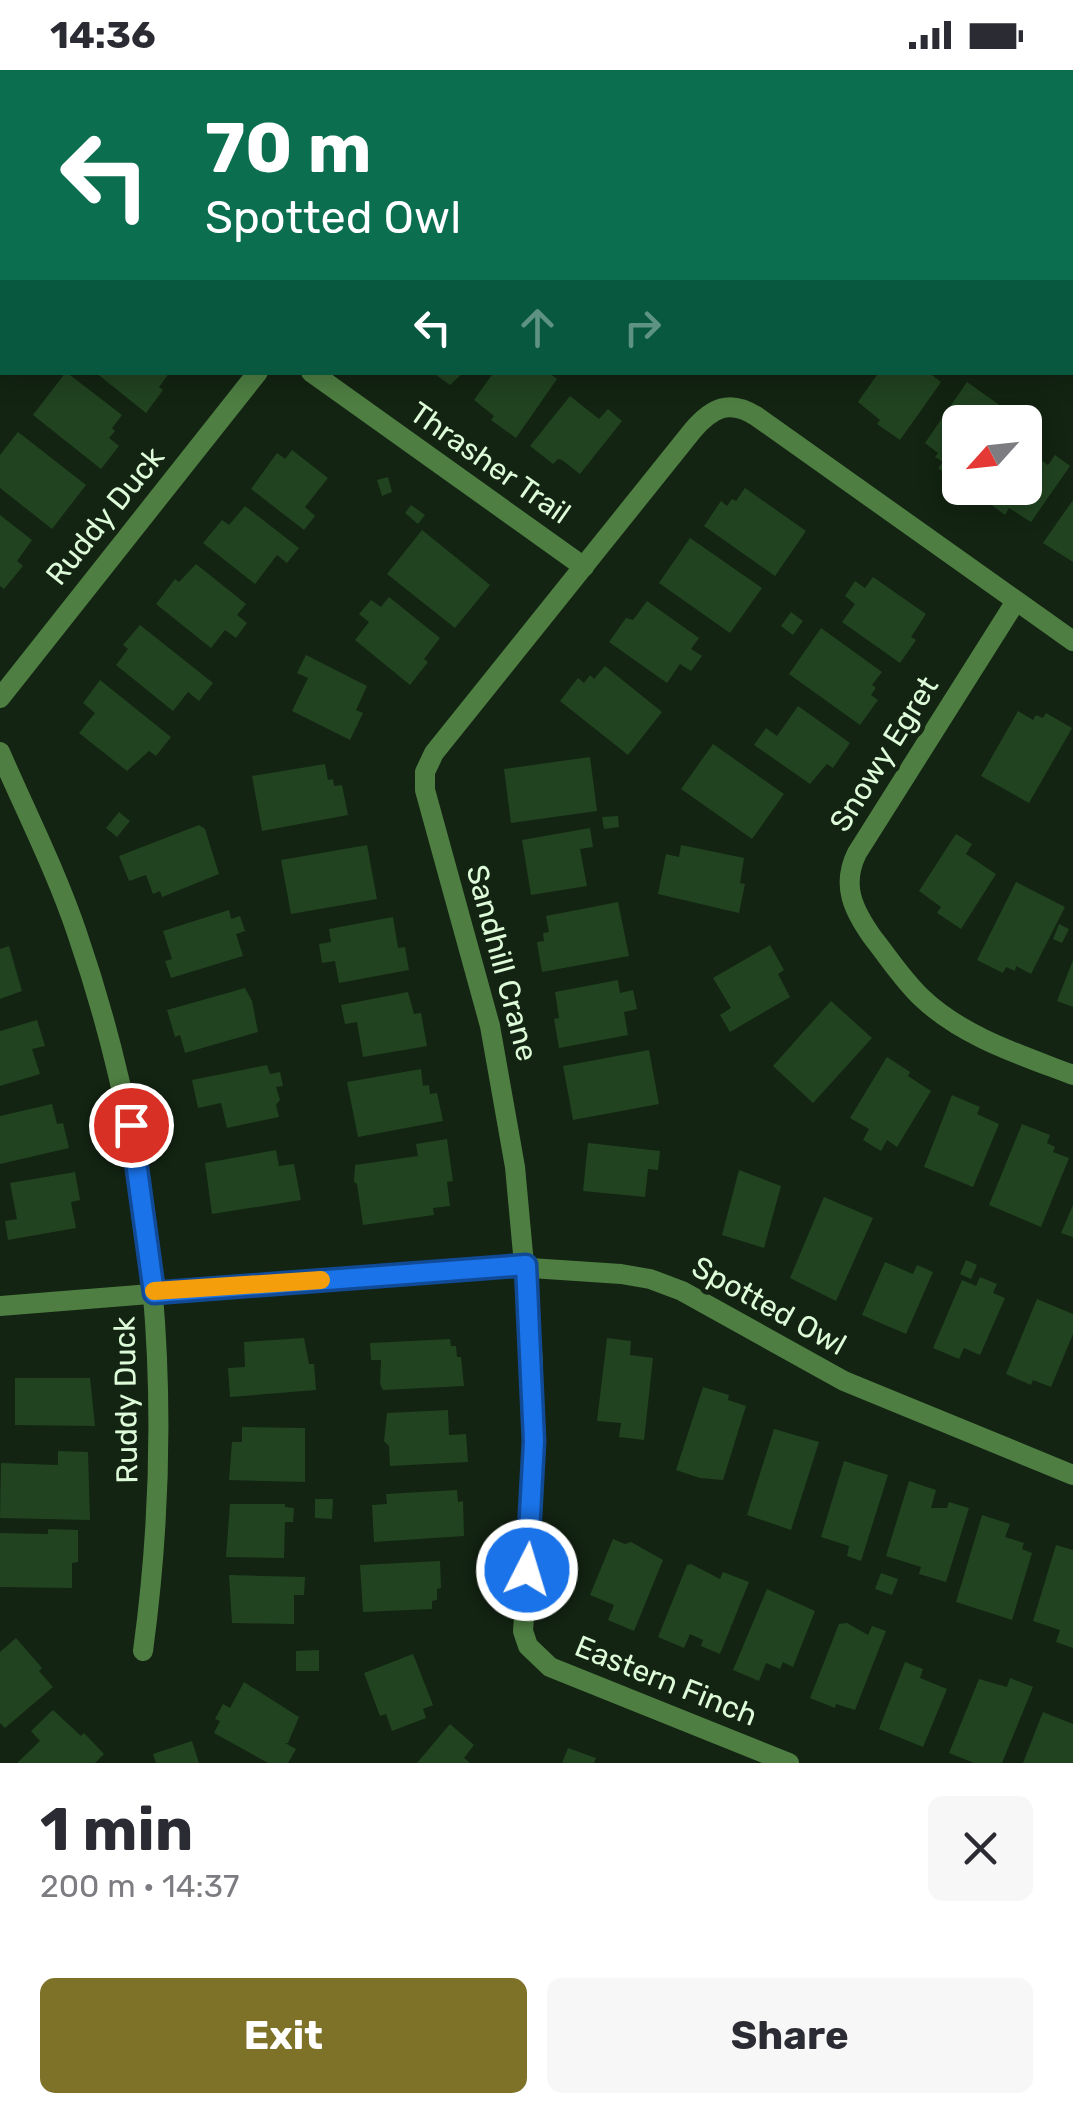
<!DOCTYPE html>
<meta charset="utf-8">
<style>
body{margin:0;font-family:Rubik,sans-serif;background:#f7f7f7;color:#2b2b33;height:100vh;display:flex;flex-direction:column;font-size:38px;white-space:nowrap}
*{box-sizing:border-box;margin:0}
p{font-size:32px;color:#7c7c81}
.icon{flex:none;width:55px;height:55px;fill:none;stroke:currentColor;stroke-width:2;stroke-linecap:round;stroke-linejoin:round}
.map{position:relative;height:1693px;overflow:hidden}
.drawer{display:flex;flex-direction:column;background:#fff;flex:1}
.drawer>*{flex:none}
.hud{position:absolute;left:0px;top:0px;width:1075px;height:305px;box-shadow:0 5px 25px #0003;background:#0b6e4f;color:#fff;overflow:hidden}
.needle{width:65px;rotate:243deg}
.tools{position:absolute;left:942px;top:335px;display:grid;gap:20px}
.tools a{display:grid;place-items:center;width:100px;height:100px;border-radius:15px;background:#fff;box-shadow:0 5px 25px #0003;font-size:50px}
.pin{position:absolute;display:grid;place-items:center;width:85px;height:85px;color:#fff;margin:-42px;border:5px solid #fff;border-radius:50%;box-shadow:0 2px 10px #0007}
.me{position:absolute;width:110px;margin:-55px;rotate:5deg;stroke-linejoin:round;filter:drop-shadow(0 0 8px #0008)}
.turn{display:flex;align-items:center;gap:35px;height:210px;padding:0 40px;font-size:45px}
.turn .icon{width:130px;height:130px;stroke-width:2.5}
.turn b{display:block;font-size:70px;line-height:85px}
.lanes{display:flex;align-items:center;height:95px;padding:0 40px;background:#0003;justify-content:center;gap:50px;direction:ltr}
.lanes .off{opacity:.35}
.round{display:grid;place-items:center;flex:none;width:105px;height:105px;border-radius:15px;background:#f7f7f7}
.overview{display:flex;align-items:center;justify-content:space-between;height:170px;padding:0 40px}
h1{font-size:60px;font-weight:700;line-height:75px}
.primary-button{display:flex;gap:20px;margin-top:auto;padding:20px 40px}
.primary-button a{flex:1;height:115px;border-radius:15px;background:#7e7229;color:#fff;font-size:40px;font-weight:700;line-height:115px;text-align:center}
.primary-button a+a{background:#f7f7f7;color:#2b2b33}
.status{display:flex;justify-content:space-between;align-items:center;height:70px;padding:0 50px;background:#fff;direction:ltr}
.status svg{height:28px;fill:currentColor}
.map>svg:first-child{display:block}
.lines{fill:none;stroke-linecap:round;stroke-linejoin:round}
.stream{stroke:#2c3f10;stroke-width:9}
.building{fill:#214320}
.minor{stroke:#4e7e42;stroke-width:20}
.route-casing{stroke:#114b97;stroke-width:25}
.route{stroke:#1a73e8;stroke-width:18}
.slow{stroke:#f59e0b;stroke-width:18}
.labels{text-anchor:middle;dominant-baseline:central;stroke-width:10;stroke-linejoin:round;paint-order:stroke}
.street-label{font-size:30px;fill:#defbd9;stroke:#132412}
</style>
<div class="status"><b>14:36</b><svg viewBox="0 0 49 12"><path d="M0 12V9h3v3zM5 12V6h3v6zM10 12V3h3v9zM15 12V0h3v12zM26 1h20v11H26zM47 4h2v5h-2z"/></svg></div>
<div class="map">
<svg width="1073" height="1693" viewBox="0 0 1073 1693">
<rect width="100%" height="100%" fill="#132412"/>
<g class="lines">
<g class="stream">
<path d="M 489,0 L 493,2"/>
<path d="M 83,2 L 85,0"/>
<path d="M 457,2 L 458,0"/>
</g>
</g>
<g class="building">
<path d="M 66,302 L 122,345 L 112,358 L 115,361 L 109,368 L 119,376 L 101,399 L 33,345 Z"/>
<path d="M 95,302 L 170,302 L 159,317 L 163,320 L 146,343 Z"/>
<path d="M 432,302 L 464,302 L 450,315 Z"/>
<path d="M 494,302 L 548,302 L 557,309 L 516,368 L 491,350 L 494,346 L 474,330 Z"/>
<path d="M 879,302 L 928,302 L 941,312 L 900,370 L 877,354 L 880,350 L 858,332 Z"/>
<path d="M 967,312 L 1012,344 L 1007,352 L 960,352 L 960,414 L 938,398 L 943,392 L 935,387 L 938,383 L 925,373 Z"/>
<path d="M 570,326 L 599,349 L 608,339 L 622,351 L 580,404 L 562,390 L 558,389 L 553,394 L 530,376 Z"/>
<path d="M 18,362 L 86,415 L 52,459 L 0,418 L 0,385 Z"/>
<path d="M 1025,379 L 1048,395 L 1055,385 L 1070,396 L 1031,452 L 1009,438 L 1005,445 L 981,427 L 987,418 L 1025,418 Z"/>
<path d="M 292,380 L 328,408 L 305,437 L 315,446 L 304,460 L 251,419 L 277,383 L 285,389 Z"/>
<path d="M 388,407 L 392,422 L 382,426 L 377,410 Z"/>
<path d="M 745,418 L 806,461 L 775,506 L 704,456 L 721,431 L 727,436 L 732,429 L 736,431 Z"/>
<path d="M 1073,430 L 1073,492 L 1043,473 Z"/>
<path d="M 411,435 L 425,445 L 418,454 L 405,443 Z"/>
<path d="M 245,436 L 299,478 L 287,493 L 277,485 L 255,514 L 203,473 L 222,450 L 229,455 Z"/>
<path d="M 0,445 L 32,470 L 17,491 L 23,496 L 4,519 L 0,516 Z"/>
<path d="M 422,460 L 490,515 L 455,558 L 387,504 Z"/>
<path d="M 690,468 L 762,518 L 730,563 L 659,513 Z"/>
<path d="M 196,494 L 246,534 L 237,545 L 247,553 L 236,568 L 225,560 L 211,578 L 156,534 L 175,509 L 179,512 Z"/>
<path d="M 873,507 L 926,544 L 911,567 L 916,570 L 900,593 L 842,552 L 855,534 L 845,526 L 855,511 L 865,518 Z"/>
<path d="M 389,527 L 440,568 L 424,589 L 428,592 L 410,615 L 355,570 L 369,552 L 359,544 L 371,530 L 381,537 Z"/>
<path d="M 647,531 L 699,568 L 691,579 L 702,586 L 691,601 L 680,594 L 667,613 L 609,572 L 626,548 L 633,550 Z"/>
<path d="M 791,542 L 803,551 L 793,565 L 781,556 Z"/>
<path d="M 140,555 L 213,613 L 199,631 L 188,622 L 173,641 L 116,595 L 128,579 L 123,575 Z"/>
<path d="M 821,558 L 882,602 L 872,615 L 876,618 L 871,625 L 878,630 L 860,655 L 789,604 Z"/>
<path d="M 306,585 L 367,616 L 356,640 L 363,643 L 350,670 L 292,641 L 308,608 L 297,603 Z"/>
<path d="M 605,596 L 662,642 L 628,685 L 560,631 L 578,608 L 584,613 L 590,605 L 594,609 Z"/>
<path d="M 100,610 L 171,667 L 156,686 L 149,681 L 127,701 L 79,663 L 95,643 L 83,633 Z"/>
<path d="M 798,636 L 850,673 L 833,698 L 827,694 L 810,714 L 754,675 L 766,658 L 777,666 Z"/>
<path d="M 1018,641 L 1033,650 L 1036,645 L 1043,648 L 1046,643 L 1072,658 L 1029,733 L 981,706 Z"/>
<path d="M 713,674 L 784,724 L 752,769 L 681,719 Z"/>
<path d="M 590,687 L 597,741 L 511,753 L 504,699 Z"/>
<path d="M 325,694 L 328,710 L 333,709 L 334,716 L 342,715 L 348,745 L 262,761 L 252,706 Z"/>
<path d="M 119,742 L 130,751 L 117,767 L 106,758 Z"/>
<path d="M 618,746 L 619,757 L 604,759 L 602,747 Z"/>
<path d="M 199,755 L 205,759 L 219,804 L 162,827 L 160,821 L 153,824 L 146,805 L 129,811 L 119,786 Z"/>
<path d="M 590,758 L 593,777 L 580,779 L 587,816 L 531,825 L 522,770 Z"/>
<path d="M 956,764 L 972,774 L 966,784 L 996,804 L 961,859 L 937,843 L 941,837 L 919,821 Z"/>
<path d="M 367,775 L 377,829 L 291,844 L 281,790 Z"/>
<path d="M 681,775 L 744,788 L 740,813 L 745,814 L 739,843 L 658,824 L 666,784 L 679,787 Z"/>
<path d="M 1016,812 L 1065,837 L 1031,904 L 1016,896 L 1015,901 L 1006,897 L 1003,903 L 977,890 Z"/>
<path d="M 618,832 L 629,886 L 542,902 L 537,872 L 544,871 L 543,863 L 549,862 L 546,846 Z"/>
<path d="M 229,840 L 231,849 L 240,846 L 245,861 L 236,864 L 243,886 L 171,908 L 165,891 L 172,889 L 163,861 Z"/>
<path d="M 393,847 L 398,878 L 405,877 L 409,900 L 339,913 L 335,891 L 322,893 L 319,874 L 331,872 L 329,859 Z"/>
<path d="M 1059,854 L 1069,859 L 1062,873 L 1053,869 Z"/>
<path d="M 770,875 L 784,900 L 778,904 L 790,927 L 730,962 L 720,945 L 731,938 L 713,908 Z"/>
<path d="M 9,876 L 22,921 L 0,929 L 0,879 Z"/>
<path d="M 1073,890 L 1073,937 L 1057,931 Z"/>
<path d="M 618,910 L 620,923 L 633,920 L 637,939 L 624,942 L 628,965 L 559,978 L 554,949 L 559,948 L 555,922 Z"/>
<path d="M 245,918 L 252,931 L 258,962 L 185,983 L 180,965 L 175,967 L 167,940 Z"/>
<path d="M 408,922 L 414,944 L 421,943 L 427,976 L 363,987 L 357,952 L 345,954 L 341,935 Z"/>
<path d="M 831,931 L 872,968 L 813,1033 L 773,996 Z"/>
<path d="M 37,950 L 45,976 L 32,979 L 40,1004 L 0,1016 L 0,961 Z"/>
<path d="M 649,980 L 659,1034 L 573,1050 L 563,996 Z"/>
<path d="M 887,987 L 910,1002 L 908,1006 L 931,1021 L 897,1077 L 887,1070 L 881,1081 L 863,1070 L 869,1059 L 850,1048 Z"/>
<path d="M 267,995 L 270,1004 L 280,1002 L 283,1016 L 276,1017 L 280,1030 L 276,1035 L 279,1047 L 227,1058 L 221,1033 L 198,1038 L 192,1010 Z"/>
<path d="M 421,999 L 423,1016 L 429,1015 L 430,1024 L 437,1023 L 443,1051 L 358,1067 L 347,1012 Z"/>
<path d="M 952,1025 L 980,1037 L 977,1044 L 999,1054 L 973,1117 L 924,1097 Z"/>
<path d="M 52,1034 L 57,1054 L 63,1053 L 69,1078 L 0,1094 L 0,1046 Z"/>
<path d="M 1022,1054 L 1050,1065 L 1047,1073 L 1055,1077 L 1053,1082 L 1069,1088 L 1041,1157 L 989,1135 Z"/>
<path d="M 447,1069 L 453,1111 L 447,1112 L 450,1136 L 433,1138 L 434,1145 L 363,1155 L 357,1114 L 354,1112 L 355,1095 L 418,1086 L 416,1074 Z"/>
<path d="M 588,1073 L 660,1081 L 658,1100 L 648,1099 L 645,1127 L 583,1121 Z"/>
<path d="M 276,1080 L 279,1096 L 294,1094 L 301,1130 L 212,1144 L 205,1093 Z"/>
<path d="M 739,1100 L 781,1116 L 764,1178 L 722,1165 Z"/>
<path d="M 75,1102 L 80,1130 L 71,1132 L 76,1158 L 8,1170 L 5,1151 L 17,1149 L 10,1113 Z"/>
<path d="M 824,1127 L 873,1148 L 836,1231 L 790,1208 Z"/>
<path d="M 1073,1135 L 1073,1167 L 1061,1163 Z"/>
<path d="M 966,1190 L 977,1195 L 971,1209 L 960,1204 Z"/>
<path d="M 885,1192 L 913,1204 L 917,1195 L 933,1202 L 906,1264 L 862,1245 Z"/>
<path d="M 980,1207 L 997,1214 L 993,1223 L 1005,1228 L 980,1285 L 964,1278 L 959,1289 L 933,1278 L 962,1210 L 976,1216 Z"/>
<path d="M 1037,1229 L 1073,1244 L 1073,1264 L 1051,1317 L 1033,1310 L 1031,1315 L 1006,1304 Z"/>
<path d="M 304,1268 L 309,1294 L 314,1294 L 316,1320 L 230,1327 L 228,1298 L 245,1297 L 244,1272 Z"/>
<path d="M 607,1268 L 631,1271 L 630,1285 L 653,1288 L 644,1370 L 619,1367 L 621,1353 L 597,1351 Z"/>
<path d="M 450,1269 L 451,1276 L 456,1276 L 457,1287 L 461,1287 L 464,1316 L 383,1320 L 380,1314 L 381,1290 L 371,1290 L 370,1273 Z"/>
<path d="M 15,1308 L 90,1308 L 95,1356 L 15,1355 Z"/>
<path d="M 703,1317 L 729,1325 L 728,1330 L 746,1336 L 723,1410 L 700,1408 L 676,1400 Z"/>
<path d="M 448,1340 L 449,1365 L 466,1364 L 468,1392 L 390,1396 L 389,1376 L 384,1371 L 387,1343 Z"/>
<path d="M 242,1357 L 305,1358 L 305,1412 L 229,1410 L 232,1372 L 242,1372 Z"/>
<path d="M 774,1359 L 819,1372 L 791,1460 L 747,1445 Z"/>
<path d="M 58,1381 L 88,1382 L 90,1450 L 0,1448 L 1,1393 L 58,1395 Z"/>
<path d="M 844,1391 L 888,1405 L 861,1491 L 847,1486 L 849,1476 L 821,1467 Z"/>
<path d="M 909,1411 L 936,1420 L 931,1438 L 947,1438 L 949,1432 L 969,1438 L 946,1512 L 919,1504 L 921,1497 L 886,1486 Z"/>
<path d="M 457,1420 L 458,1432 L 463,1431 L 464,1466 L 374,1472 L 372,1435 L 387,1434 L 386,1424 Z"/>
<path d="M 315,1429 L 333,1429 L 332,1449 L 315,1448 Z"/>
<path d="M 230,1434 L 285,1434 L 285,1437 L 294,1438 L 293,1452 L 285,1452 L 284,1488 L 226,1487 Z"/>
<path d="M 982,1445 L 1010,1454 L 1005,1467 L 1024,1473 L 1022,1479 L 1032,1483 L 1012,1550 L 956,1532 Z"/>
<path d="M 48,1459 L 78,1460 L 78,1492 L 72,1493 L 72,1518 L 0,1517 L 0,1463 L 48,1464 Z"/>
<path d="M 613,1469 L 625,1474 L 631,1472 L 663,1490 L 634,1561 L 608,1550 L 614,1535 L 590,1525 Z"/>
<path d="M 1056,1475 L 1073,1480 L 1073,1578 L 1056,1572 L 1060,1560 L 1033,1551 Z"/>
<path d="M 440,1491 L 441,1518 L 437,1519 L 437,1530 L 432,1531 L 432,1539 L 363,1542 L 360,1495 Z"/>
<path d="M 691,1494 L 720,1509 L 723,1502 L 749,1512 L 720,1584 L 701,1576 L 703,1570 L 690,1564 L 684,1578 L 658,1567 L 687,1495 Z"/>
<path d="M 881,1503 L 898,1509 L 892,1525 L 875,1519 Z"/>
<path d="M 229,1505 L 305,1507 L 304,1525 L 294,1525 L 294,1554 L 232,1553 Z"/>
<path d="M 767,1519 L 815,1541 L 793,1597 L 783,1592 L 780,1599 L 766,1593 L 759,1611 L 733,1600 Z"/>
<path d="M 847,1553 L 868,1565 L 872,1556 L 886,1561 L 855,1640 L 836,1634 L 835,1638 L 810,1628 L 839,1554 Z"/>
<path d="M 16,1568 L 42,1598 L 39,1601 L 53,1617 L 5,1658 L 0,1653 L 0,1582 Z"/>
<path d="M 319,1580 L 319,1601 L 296,1601 L 296,1581 Z"/>
<path d="M 413,1584 L 433,1635 L 423,1639 L 426,1648 L 392,1661 L 386,1644 L 380,1646 L 364,1603 Z"/>
<path d="M 905,1592 L 923,1599 L 920,1608 L 947,1619 L 923,1677 L 879,1659 Z"/>
<path d="M 1010,1608 L 1033,1617 L 1002,1693 L 974,1693 L 949,1683 L 979,1609 L 1007,1617 Z"/>
<path d="M 244,1612 L 299,1647 L 288,1673 L 285,1673 L 296,1679 L 288,1693 L 268,1693 L 214,1663 L 220,1651 L 215,1649 L 223,1634 L 230,1638 Z"/>
<path d="M 53,1640 L 81,1666 L 84,1663 L 104,1684 L 95,1693 L 17,1693 L 40,1671 L 31,1661 Z"/>
<path d="M 1043,1642 L 1073,1654 L 1073,1693 L 1023,1693 Z"/>
<path d="M 450,1654 L 474,1675 L 464,1688 L 470,1693 L 417,1693 Z"/>
<path d="M 192,1671 L 199,1693 L 156,1693 L 153,1684 Z"/>
<path d="M 568,1678 L 596,1688 L 594,1693 L 562,1693 Z"/>
</g>
<g class="lines">
<g class="minor">
<path d="M 0,87 L 2,88"/>
<path d="M 311,302 L 584,497"/>
<path d="M 1016,531 L 857,783 C 841,815 853,840 873,868 C 889,888 903,910 922,928 C 963,967 1021,985 1073,1005"/>
<path d="M 0,628 L 258,302"/>
<path d="M 0,682 C 26,742 56,801 77,863 C 157,1095 176,1338 143,1581"/>
<path d="M 0,1236 L 499,1196 L 621,1204 L 650,1209 L 682,1221 L 844,1311 L 1073,1405"/>
<path d="M 789,1693 L 550,1597 L 528,1576 L 523,1561 L 532,1441 L 533,1292 L 515,1097 L 490,956 L 425,720 L 425,702 L 434,683 L 693,360 C 712,338 729,329 756,346 L 1073,571"/>
</g>
</g>
<g class="lines">
<g class="route-casing">
<path id="route" d="M 131,1055 L 154,1223 L 526,1195 L 534,1371 L 527,1500"/>
</g>
<use href="#route" class="route"/>
<path class="slow" d="M 154,1221 L 321,1210"/>
</g>
<g class="labels">
<g class="street-label">
<text transform="translate(490 393) rotate(35)">Thrasher Trail</text>
<text transform="translate(105 446) rotate(-51)">Ruddy Duck</text>
<text transform="translate(884 684) rotate(-58)">Snowy Egret</text>
<text transform="translate(502 893) rotate(75)">Sandhill Crane</text>
<text transform="translate(769 1236) rotate(29)">Spotted Owl</text>
<text transform="translate(126 1330) rotate(-91)">Ruddy Duck</text>
<text transform="translate(666 1611) rotate(22)">Eastern Finch</text>
</g>
</g>
</svg>
<div class="tools">
<a><svg class="needle" viewBox="-14 -14 28 28"><path d="M0-13l5 13h-10z" fill="#e53935"/><path d="M0 13l5-13h-10z" fill="#7c7c81"/></svg></a>
</div>
<div class="pin" style="left:131px;top:1055px;background:#d93025"><svg class="icon" aria-label="arrive" viewBox="0 0 24 24"><path d="M6 21V4h12l-3 4 3 4H6"/></svg></div>
<svg class="me" style="left:527px;top:1500px" viewBox="-20 -20 40 40"><circle r="17" fill="#1a73e8" stroke="#fff" stroke-width="3"/><path d="M0-11L8 9 0 5-8 9z" fill="#fff"/></svg>
<div class="hud">
<div class="turn"><svg class="icon" aria-label="left" viewBox="0 0 24 24"><path d="M17 20v-9H6M10 6l-5 5 5 5"/></svg><div><b>70 m</b>Spotted Owl</div></div>
<div class="lanes"><svg class="icon" aria-label="left" viewBox="0 0 24 24"><path d="M17 20v-9H6M10 6l-5 5 5 5"/></svg><svg class="icon off" aria-label="ahead" viewBox="0 0 24 24"><path d="M12 20V5M6 11l6-6 6 6"/></svg><svg class="icon off" aria-label="right" viewBox="0 0 24 24"><path d="M7 20v-9h11M14 6l5 5-5 5"/></svg></div>
</div>
</div>
<section class="drawer">
<div class="overview"><div><h1>1 min</h1><p>200 m · 14:37</p></div><a class="round"><svg class="icon" aria-label="close" viewBox="0 0 24 24"><path d="M6 6l12 12M18 6L6 18"/></svg></a></div>
<div class="primary-button"><a>Exit</a><a>Share</a></div>
</section>
